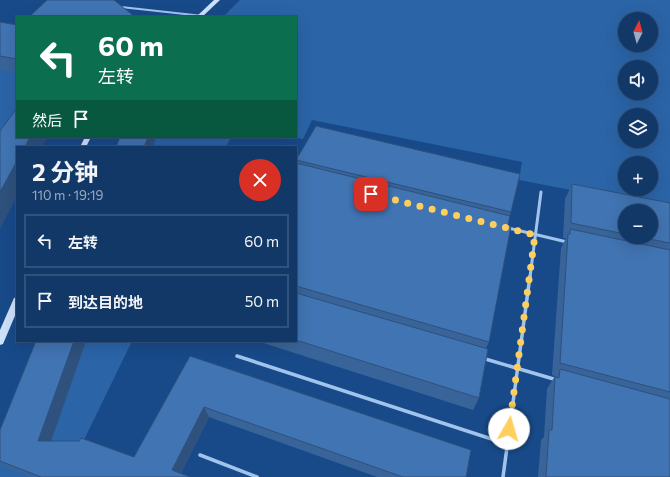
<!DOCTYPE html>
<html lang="zh">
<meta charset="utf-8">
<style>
body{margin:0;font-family:Commissioner,"Noto Sans SC",sans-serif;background:#1b3f6d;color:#f1f3f6;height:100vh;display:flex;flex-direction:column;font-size:15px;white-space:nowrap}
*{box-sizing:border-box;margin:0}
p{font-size:13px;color:#9cacc0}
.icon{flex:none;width:22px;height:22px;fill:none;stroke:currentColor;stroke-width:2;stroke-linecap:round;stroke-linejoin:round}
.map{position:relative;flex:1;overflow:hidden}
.details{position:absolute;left:16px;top:146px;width:281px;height:196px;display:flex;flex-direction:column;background:#123867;border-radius:0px;box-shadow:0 4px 16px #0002,0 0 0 1px #31527b}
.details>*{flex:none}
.hud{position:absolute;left:16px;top:16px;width:281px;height:122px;border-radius:0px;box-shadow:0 4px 16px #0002,0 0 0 1px #31527b;background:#0b6e4f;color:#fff;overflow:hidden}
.needle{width:26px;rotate:6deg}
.tools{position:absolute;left:618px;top:12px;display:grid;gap:8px}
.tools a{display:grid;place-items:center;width:40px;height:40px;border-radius:50%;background:#123867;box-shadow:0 4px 16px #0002,0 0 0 1px #31527b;font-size:20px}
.pin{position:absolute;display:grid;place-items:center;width:34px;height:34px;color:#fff;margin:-17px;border-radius:8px;box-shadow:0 2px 6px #0006}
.me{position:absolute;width:44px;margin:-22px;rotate:7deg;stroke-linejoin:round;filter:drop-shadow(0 0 3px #0008)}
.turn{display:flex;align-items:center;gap:14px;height:84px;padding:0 16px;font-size:18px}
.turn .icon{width:52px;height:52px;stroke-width:2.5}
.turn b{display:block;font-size:28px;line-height:34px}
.then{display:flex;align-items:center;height:38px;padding:0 16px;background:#0003;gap:8px;font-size:15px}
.round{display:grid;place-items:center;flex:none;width:42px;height:42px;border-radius:21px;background:#1b3f6d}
.head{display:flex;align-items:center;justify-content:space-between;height:68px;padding:0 16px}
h1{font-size:24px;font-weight:700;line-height:30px}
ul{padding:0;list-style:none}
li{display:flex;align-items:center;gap:12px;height:54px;margin:0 8px 6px;padding:0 8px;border:2px solid #31527b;border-radius:0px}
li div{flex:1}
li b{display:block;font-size:15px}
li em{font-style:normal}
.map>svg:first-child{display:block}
.green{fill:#2b64a7;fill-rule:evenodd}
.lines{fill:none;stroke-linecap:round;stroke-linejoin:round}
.lane-far2{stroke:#a1c4ed;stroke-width:2}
.lane-far1{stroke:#a1c4ed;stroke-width:3}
.lane{stroke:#a1c4ed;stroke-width:3.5}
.secondary{fill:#cee1fa;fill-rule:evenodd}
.wall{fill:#386499;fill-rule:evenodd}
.shaded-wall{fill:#2e517d}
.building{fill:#4174b2;stroke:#2e517d}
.route{stroke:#ffcf5d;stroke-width:7;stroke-dasharray:0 12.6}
</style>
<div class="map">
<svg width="670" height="477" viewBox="0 0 670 477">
<rect width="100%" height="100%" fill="#184a89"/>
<g class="green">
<path d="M 240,0 L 670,0 L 670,209 L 519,180 L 522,162 L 312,120 L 303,139 L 291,137 L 296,137 L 296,17 L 223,17 ZM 625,19 L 651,19 L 651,45 L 625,45 ZM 625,67 L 651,67 L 651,93 L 625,93 ZM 625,115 L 651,115 L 651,141 L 625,141 ZM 625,163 L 651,163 L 651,189 L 625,189 Z"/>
<path d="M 0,67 L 17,70 L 17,119 L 0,140 Z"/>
<path d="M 125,137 L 231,137 L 226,147 L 121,147 Z"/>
<path d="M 41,341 L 132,341 L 66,477 L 0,477 L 0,443 Z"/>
</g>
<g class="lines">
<path class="lane-far2" d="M 121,7 L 212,17"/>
<g class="lane-far1">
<path d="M 508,228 L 567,242"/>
<path d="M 530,277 L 541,192"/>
</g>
<g class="lane">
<path d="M 237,356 L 507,444"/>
<path d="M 482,358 L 557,380"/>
<path d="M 200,455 L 257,477"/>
<path d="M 503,477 L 530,276"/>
</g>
<g class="secondary">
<path d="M 214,0 L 220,0 L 202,17 L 196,17 Z"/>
<path d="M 85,137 L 91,137 L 86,147 L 80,147 Z"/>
<path d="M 17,297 L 17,311 L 3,344 L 0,345 L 0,330 L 14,298 Z"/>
</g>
</g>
<g class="wall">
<path d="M 0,22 L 17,25 L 17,73 L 0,70 Z"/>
<path d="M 296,160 L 511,212 L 510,215 L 489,342 L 486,348 L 479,398 L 473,410 L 257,341 L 296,341 Z"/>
<path d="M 572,184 L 670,203 L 670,477 L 538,477 L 541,440 L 544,437 L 547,389 L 555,376 L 552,375 L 561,248 L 566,238 L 563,238 L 565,199 ZM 625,211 L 651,237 L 625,237 Z"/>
<path d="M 36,341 L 86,341 L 51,441 L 134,457 L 190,356 L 466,477 L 377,477 L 209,417 L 181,473 L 190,477 L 30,477 L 0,465 L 0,430 Z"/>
</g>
<g class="shaded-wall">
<path d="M 30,137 L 48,137 L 42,147 L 25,147 Z"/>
<path d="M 148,137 L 156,137 L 153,147 L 144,147 Z"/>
<path d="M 17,161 L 17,196 L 0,229 L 0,192 Z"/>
<path d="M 74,341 L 86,341 L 48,450 L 38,441 Z"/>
<path d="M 204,407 L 209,417 L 179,477 L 172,470 Z"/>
</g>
<g class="building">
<path d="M 47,0 L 114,0 L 135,17 L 29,17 Z"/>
<path d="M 0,22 L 17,25 L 17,59 L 0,56 Z"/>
<path d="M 17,108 L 17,137 L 30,137 L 25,147 L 17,147 L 17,161 L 0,192 L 0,131 Z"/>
<path d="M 316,126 L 520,174 L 511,212 L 296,160 Z"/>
<path d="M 120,137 L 148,137 L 144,147 L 116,147 Z"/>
<path d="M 296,163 L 510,216 L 508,225 L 511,226 L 489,342 L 296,286 Z"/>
<path d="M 572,184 L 670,203 L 670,243 L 639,237 L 651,237 L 651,211 L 625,211 L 625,234 L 571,223 Z"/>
<path d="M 570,229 L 670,250 L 670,392 L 560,363 L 568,234 L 570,234 Z"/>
<path d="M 296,293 L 488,349 L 479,398 L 296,340 Z"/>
<path d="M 36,341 L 74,341 L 38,441 L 79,441 L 81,438 L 134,457 L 190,356 L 471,450 L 466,477 L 403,477 L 204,407 L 172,470 L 190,477 L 41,477 L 0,461 L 0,430 Z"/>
<path d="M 560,369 L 670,399 L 670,477 L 546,477 L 549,430 L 552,430 L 555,377 L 559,378 Z"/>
</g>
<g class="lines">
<path class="route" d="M 371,194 L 535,235 L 509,429"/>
</g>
</svg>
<div class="tools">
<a><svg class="needle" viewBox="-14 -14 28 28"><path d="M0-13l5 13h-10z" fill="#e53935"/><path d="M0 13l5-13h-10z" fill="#9cacc0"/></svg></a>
<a><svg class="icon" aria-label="sound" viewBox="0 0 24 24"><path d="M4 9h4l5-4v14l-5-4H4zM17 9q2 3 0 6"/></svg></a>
<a><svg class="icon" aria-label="layers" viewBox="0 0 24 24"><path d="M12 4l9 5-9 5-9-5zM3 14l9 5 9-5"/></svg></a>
<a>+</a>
<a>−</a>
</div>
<div class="pin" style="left:371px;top:194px;background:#d93025"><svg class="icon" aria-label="arrive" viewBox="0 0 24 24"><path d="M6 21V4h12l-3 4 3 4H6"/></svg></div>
<svg class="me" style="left:509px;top:429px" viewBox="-20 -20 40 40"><circle r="19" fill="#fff"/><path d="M0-13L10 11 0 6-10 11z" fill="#ffcf5d"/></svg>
<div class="hud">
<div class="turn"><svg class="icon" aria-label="left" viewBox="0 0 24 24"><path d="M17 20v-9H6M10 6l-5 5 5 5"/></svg><div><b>60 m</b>左转</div></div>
<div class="then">然后<svg class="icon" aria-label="arrive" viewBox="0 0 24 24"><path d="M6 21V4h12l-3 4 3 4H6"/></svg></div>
</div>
<section class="details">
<div class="head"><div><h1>2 分钟</h1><p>110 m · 19:19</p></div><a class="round" style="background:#d93025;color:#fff"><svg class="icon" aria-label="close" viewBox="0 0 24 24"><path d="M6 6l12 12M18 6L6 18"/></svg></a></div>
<ul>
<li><svg class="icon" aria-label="left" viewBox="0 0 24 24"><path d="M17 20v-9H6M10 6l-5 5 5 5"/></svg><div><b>左转</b></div><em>60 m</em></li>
<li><svg class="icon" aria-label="arrive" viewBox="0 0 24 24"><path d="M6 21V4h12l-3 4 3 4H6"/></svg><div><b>到达目的地</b></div><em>50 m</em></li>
</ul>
</section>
</div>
